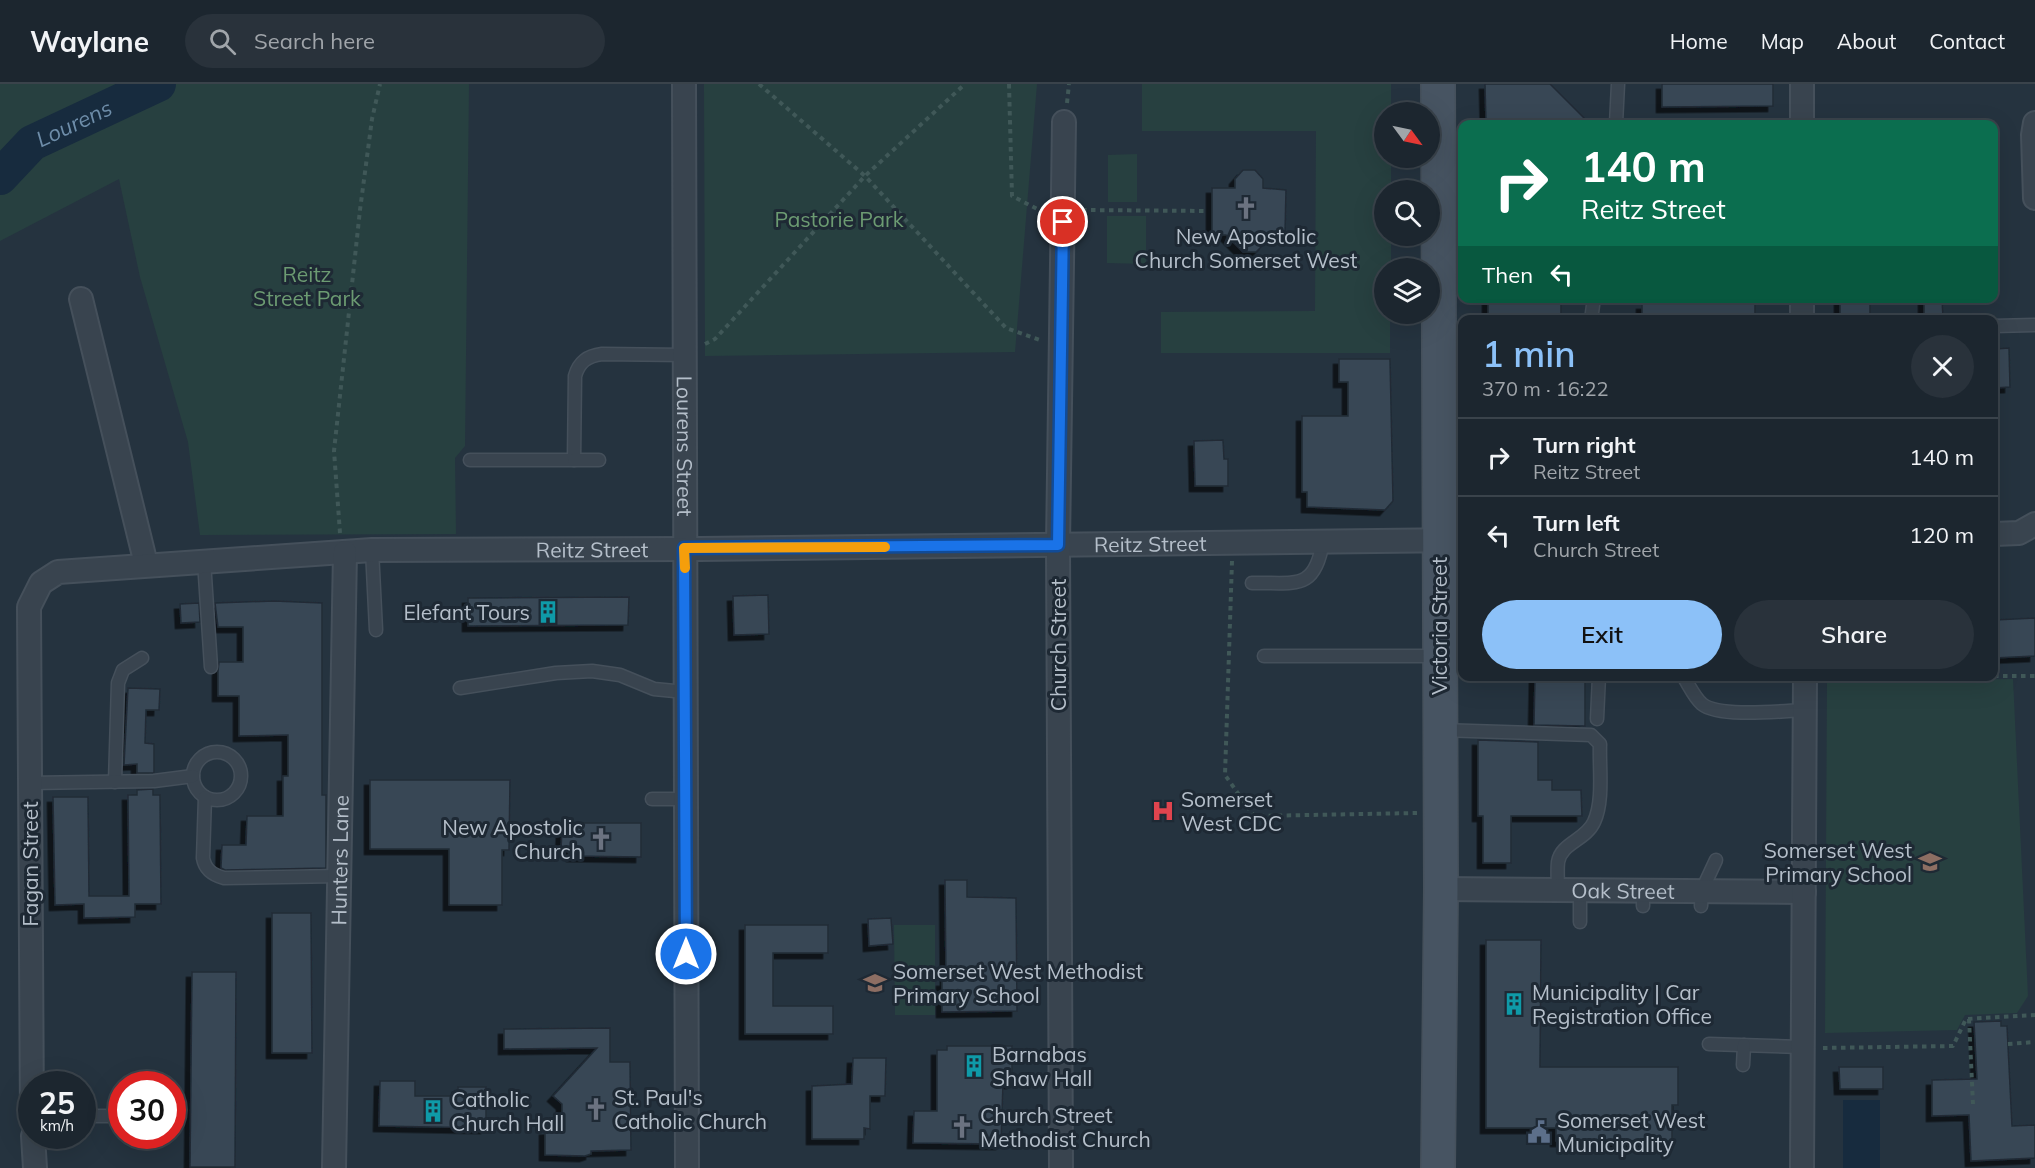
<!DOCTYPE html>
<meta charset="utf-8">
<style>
body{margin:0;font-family:Mulish,sans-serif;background:#29323b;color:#f1f3f6;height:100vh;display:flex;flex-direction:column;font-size:22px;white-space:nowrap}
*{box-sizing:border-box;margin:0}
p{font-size:20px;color:#a0a5aa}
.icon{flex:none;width:33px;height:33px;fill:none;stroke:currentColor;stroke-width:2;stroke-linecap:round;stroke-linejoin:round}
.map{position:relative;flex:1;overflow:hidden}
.side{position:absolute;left:1458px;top:231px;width:540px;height:366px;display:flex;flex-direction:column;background:#1c262f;border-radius:12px;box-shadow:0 6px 24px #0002,0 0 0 2px #3a434b}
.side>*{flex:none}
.banner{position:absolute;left:1458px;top:36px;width:540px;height:183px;border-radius:12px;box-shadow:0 6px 24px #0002,0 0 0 2px #3a434b;background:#0b6e4f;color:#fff;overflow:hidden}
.needle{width:39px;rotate:123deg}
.tools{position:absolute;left:1374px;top:18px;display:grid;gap:12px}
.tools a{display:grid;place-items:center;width:66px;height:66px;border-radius:50%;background:#1c262f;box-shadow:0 6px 24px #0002,0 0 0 2px #3a434b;font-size:30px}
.speed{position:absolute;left:18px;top:987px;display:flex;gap:12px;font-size:30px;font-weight:700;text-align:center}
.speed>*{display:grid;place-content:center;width:78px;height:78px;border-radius:50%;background:#1c262f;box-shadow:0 6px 24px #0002,0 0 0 2px #3a434b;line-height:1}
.speed small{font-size:15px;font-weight:400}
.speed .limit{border:9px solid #d22;background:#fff;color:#111}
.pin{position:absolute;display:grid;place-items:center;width:51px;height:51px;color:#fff;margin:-26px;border:3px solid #fff;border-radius:50%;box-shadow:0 2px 6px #0007}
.me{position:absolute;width:66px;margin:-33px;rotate:0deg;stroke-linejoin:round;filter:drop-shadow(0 0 4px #0008)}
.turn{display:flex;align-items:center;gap:21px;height:126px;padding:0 24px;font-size:27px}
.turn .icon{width:78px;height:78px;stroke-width:2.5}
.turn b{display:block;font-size:42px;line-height:51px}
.then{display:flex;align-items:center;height:57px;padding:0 24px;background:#0003;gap:12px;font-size:22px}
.round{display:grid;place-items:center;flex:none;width:63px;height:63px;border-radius:32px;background:#29323b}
.head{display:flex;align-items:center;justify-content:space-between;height:102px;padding:0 24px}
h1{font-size:36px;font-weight:600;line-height:45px;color:#8cc1f8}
.cta{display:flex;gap:12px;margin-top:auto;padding:12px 24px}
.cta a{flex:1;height:69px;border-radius:36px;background:#8cc1f8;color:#111;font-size:24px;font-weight:600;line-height:69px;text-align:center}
.cta a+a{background:#29323b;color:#f1f3f6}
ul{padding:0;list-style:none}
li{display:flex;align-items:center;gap:18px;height:78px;padding:0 24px;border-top:2px solid #3a434b}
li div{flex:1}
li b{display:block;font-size:22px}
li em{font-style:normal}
header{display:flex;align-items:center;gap:36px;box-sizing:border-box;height:84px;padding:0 30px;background:#1c262f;border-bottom:2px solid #3a434b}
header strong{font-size:28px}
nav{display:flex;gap:33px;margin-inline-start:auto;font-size:21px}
.search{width:420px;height:54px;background:#29323b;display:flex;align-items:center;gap:15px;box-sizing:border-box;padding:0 21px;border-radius:33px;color:#a0a5aa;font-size:22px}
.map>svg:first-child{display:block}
.green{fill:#274040}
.water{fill:#172b3e}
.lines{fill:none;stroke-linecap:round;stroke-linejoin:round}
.river{stroke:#172b3e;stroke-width:36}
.building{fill:#374755;stroke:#202b36;stroke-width:1.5;filter:url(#shadow)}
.lane-casing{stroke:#45505b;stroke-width:15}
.street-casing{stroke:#45505b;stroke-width:26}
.secondary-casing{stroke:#45505b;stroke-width:36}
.path{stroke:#405858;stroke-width:4;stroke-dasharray:4.5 4.5;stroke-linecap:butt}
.lane{stroke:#39444f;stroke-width:12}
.street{stroke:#39444f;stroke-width:22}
.secondary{stroke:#475462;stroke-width:33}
.route-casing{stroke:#114b97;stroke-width:15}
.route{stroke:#1a73e8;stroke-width:10}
.slow{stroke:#f59e0b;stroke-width:10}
.labels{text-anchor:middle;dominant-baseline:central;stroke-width:6;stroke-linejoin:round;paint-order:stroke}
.park-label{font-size:21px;fill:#6c9b72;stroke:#1e2934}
.poi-label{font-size:21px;fill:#b5bfca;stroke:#1e2934;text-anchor:start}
.street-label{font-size:21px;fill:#b5bfca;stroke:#1e2934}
.water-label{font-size:22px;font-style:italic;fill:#6e8da9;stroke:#1e2934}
</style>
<header>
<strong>Waylane</strong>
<div class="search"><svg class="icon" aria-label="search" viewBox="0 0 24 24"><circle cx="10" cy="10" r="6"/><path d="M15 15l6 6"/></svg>Search here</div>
<nav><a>Home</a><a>Map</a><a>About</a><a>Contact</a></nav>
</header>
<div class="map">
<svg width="2035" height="1084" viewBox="0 0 2035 1084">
<defs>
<filter id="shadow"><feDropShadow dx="-5.5" dy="5.5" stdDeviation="0" flood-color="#0009"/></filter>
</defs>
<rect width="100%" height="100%" fill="#25333f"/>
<g class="green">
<path d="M 0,0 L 469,0 L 465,362 L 455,374 L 456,450 L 200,451 L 188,358 L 140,193 L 119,95 L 0,157 Z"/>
<path d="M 704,0 L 1037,0 L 1015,268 L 705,272 Z"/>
<path d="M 1142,0 L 1391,0 L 1391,28 L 1384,28 L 1384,74 L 1391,74 L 1391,106 L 1384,106 L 1384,152 L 1391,152 L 1391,184 L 1384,184 L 1384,230 L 1390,230 L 1390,269 L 1161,269 L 1161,228 L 1315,227 L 1316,47 L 1142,47 Z"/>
<path d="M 1137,70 L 1137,118 L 1108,118 L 1108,71 Z"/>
<path d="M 1107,132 L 1146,132 L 1146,180 L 1107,179 Z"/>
<path d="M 2013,595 L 2028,912 L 2017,929 L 1965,931 L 1957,946 L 1825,949 L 1827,597 Z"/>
<path d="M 894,841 L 935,841 L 935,931 L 895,931 Z"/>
</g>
<rect class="water" x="1843" y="1016" width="37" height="68"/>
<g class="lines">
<path class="river" id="s1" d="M 0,93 L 32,59 L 158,0"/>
</g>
<g class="building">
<path d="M 1485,0 L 1550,0 L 1590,40 L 1486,40 Z"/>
<path d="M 1662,0 L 1773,0 L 1773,22 L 1662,23 Z"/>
<path d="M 1243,86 L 1255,86 L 1263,95 L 1263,104 L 1286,106 L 1285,149 L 1264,151 L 1264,160 L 1256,168 L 1243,168 L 1226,151 L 1212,151 L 1212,104 L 1235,104 L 1235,95 Z"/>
<rect x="1488" y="214" width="73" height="22"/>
<rect x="1840" y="214" width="30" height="22"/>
<path d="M 1924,214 L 1942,214 L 1943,234 L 1924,236 Z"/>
<rect x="1642" y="220" width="113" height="16"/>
<path d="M 2009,264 L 2010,303 L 1994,304 L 1994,265 Z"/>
<path d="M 1339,275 L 1390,275 L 1393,417 L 1385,426 L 1307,423 L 1307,408 L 1302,408 L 1302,332 L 1348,332 L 1348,298 L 1339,298 Z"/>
<path d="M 1223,356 L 1224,375 L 1228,375 L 1228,402 L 1195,402 L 1194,357 Z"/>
<path d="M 768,511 L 769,550 L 734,551 L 733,512 Z"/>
<path d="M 629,513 L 628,541 L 468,542 L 468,514 Z"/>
<path d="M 274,517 L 322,519 L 322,711 L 326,711 L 326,784 L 225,786 L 221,784 L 222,761 L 246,761 L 247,732 L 283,732 L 283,692 L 288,692 L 288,651 L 239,652 L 239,612 L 218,612 L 218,587 L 219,578 L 243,578 L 243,543 L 218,543 L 215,519 Z"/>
<path d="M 199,519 L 200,538 L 181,539 L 180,520 Z"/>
<path d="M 2035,534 L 2035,572 L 1994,574 L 1994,536 Z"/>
<path d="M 1535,592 L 1585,592 L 1585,642 L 1534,641 Z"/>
<path d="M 128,604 L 160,605 L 159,626 L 146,626 L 145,659 L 154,660 L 154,689 L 137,689 L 137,680 L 124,681 Z"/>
<path d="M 1478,656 L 1538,658 L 1538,696 L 1552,696 L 1552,706 L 1581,706 L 1582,732 L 1511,732 L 1511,779 L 1483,779 L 1483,732 L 1478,732 Z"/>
<path d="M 370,696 L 510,696 L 509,766 L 502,766 L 502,821 L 449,821 L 449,765 L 370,765 Z"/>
<path d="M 153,705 L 153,711 L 160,711 L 161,820 L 135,820 L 135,833 L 84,834 L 84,820 L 55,821 L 53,713 L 88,713 L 89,812 L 129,812 L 128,711 L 137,711 L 137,706 Z"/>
<path d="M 573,739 L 641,739 L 641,773 L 572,772 L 572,765 L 561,765 L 562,746 L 573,746 Z"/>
<path d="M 945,796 L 967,796 L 967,813 L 1016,814 L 1017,927 L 942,928 L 942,897 L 946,897 Z"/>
<path d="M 272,829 L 311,829 L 312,969 L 272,969 Z"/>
<path d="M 891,834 L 893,860 L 869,862 L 868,835 Z"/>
<path d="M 745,841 L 828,841 L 828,869 L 773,869 L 773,922 L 833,922 L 833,950 L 745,950 Z"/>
<path d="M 1486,856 L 1541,856 L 1540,983 L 1678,983 L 1678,1021 L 1672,1021 L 1672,1057 L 1556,1057 L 1556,1044 L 1486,1044 Z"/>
<path d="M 192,888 L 236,888 L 235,1083 L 190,1083 Z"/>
<path d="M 2001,937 L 2001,942 L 2007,942 L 2012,1042 L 2035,1041 L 2035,1074 L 1971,1077 L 1969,1031 L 1932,1032 L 1932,996 L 1977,995 L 1974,938 Z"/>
<path d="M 610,944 L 610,978 L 630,978 L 631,1066 L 591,1067 L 591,1070 L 585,1072 L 545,1071 L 545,1046 L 562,1045 L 562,1020 L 553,1012 L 597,964 L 504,965 L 504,945 Z"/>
<path d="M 947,962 L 1012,962 L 1012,999 L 1003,999 L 1001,1060 L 913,1059 L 914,1027 L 937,1027 L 937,966 L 947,966 Z"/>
<path d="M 853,974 L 886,974 L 885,1012 L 870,1012 L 870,1045 L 864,1044 L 864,1055 L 812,1055 L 812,1002 L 852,1000 Z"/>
<path d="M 1839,983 L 1883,983 L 1883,1005 L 1840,1005 Z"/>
<path d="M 380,997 L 415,997 L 415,1012 L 458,1012 L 458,1003 L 486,1003 L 486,1044 L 379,1042 Z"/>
</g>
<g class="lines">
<g class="lane-casing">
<g id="lane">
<path d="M 1616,40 L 1618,0"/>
<path d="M 1591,236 L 1594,214"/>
<path d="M 1994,242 L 2035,241"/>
<path d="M 470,376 L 574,376 L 575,292 C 579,278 587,272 602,270 L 684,271"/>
<path d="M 574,376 L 599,376"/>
<path d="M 372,466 L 376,546"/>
<path d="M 204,477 L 211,583"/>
<path d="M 1252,499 C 1295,498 1315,508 1323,457"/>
<path d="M 1264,572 L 1438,572"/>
<path d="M 1683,592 C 1689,601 1694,613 1702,620 C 1719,634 1782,627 1805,626"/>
<path d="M 460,604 L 556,589 L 592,587 L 620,591 L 654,605 L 685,608"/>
<path d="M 1597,635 L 1599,592"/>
<path d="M 1440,646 L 1591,651 L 1600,660 C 1599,683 1604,717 1594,738 C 1586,756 1561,759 1558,778 C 1557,787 1558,797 1558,806"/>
<circle cx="217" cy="692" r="24"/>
<path d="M 115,698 L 118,599 L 123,586 L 142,574"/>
<path d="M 30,699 L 154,697 L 193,692"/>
<path d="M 205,713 L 203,774 C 205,786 213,791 224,794 L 339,792"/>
<path d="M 652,715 L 685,715"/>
<path d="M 1580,806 L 1580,838"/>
<path d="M 1643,822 L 1643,807"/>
<path d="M 1701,822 L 1702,806 L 1716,776"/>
<path d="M 1709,960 L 1801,963"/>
<path d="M 1743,981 L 1744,961"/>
<path d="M 82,1032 L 122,1032"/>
</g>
</g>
<g class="street-casing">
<g id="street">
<path id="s2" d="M 684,0 L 687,1084"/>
<path d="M 1802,0 L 1802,40"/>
<path d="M 2035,39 L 2033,51 L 2035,114"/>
<path d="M 1802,214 L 1802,236"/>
<path d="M 81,215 L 146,480"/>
<path d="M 1994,450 L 2019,449 L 2035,440"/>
<path id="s3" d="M 1441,805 L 1804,808"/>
<path id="s4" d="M 32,1036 L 29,523 L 41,499 L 58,488 L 372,466 L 700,465 L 1462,456"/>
<path d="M 33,1052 L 35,1084"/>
<path id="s5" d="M 334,1084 L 345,468"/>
<path d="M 1061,1084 L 1058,461 L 1064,38"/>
<path d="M 1802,1084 L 1805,592"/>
</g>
</g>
<g class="secondary-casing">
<path id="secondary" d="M 1438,1084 L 1441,805 L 1438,0"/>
</g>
<g class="path">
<path d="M 759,0 L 865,92 L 1006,244 L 1040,256"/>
<path d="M 1009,0 L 1012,112 L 1043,128"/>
<path d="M 1067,19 L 1069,0"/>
<path d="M 1082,126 L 1206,127"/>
<path d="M 705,260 L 715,255 L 865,92 L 965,0"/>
<path d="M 340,449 L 334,367 L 360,126 L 372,35 L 380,0"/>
<path d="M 1232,477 L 1225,691 L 1254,732 L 1417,729"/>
<path d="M 1954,592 L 1989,592"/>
<path d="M 1994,592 L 2035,592"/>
<path d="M 1969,935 L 1973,1020"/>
<path d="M 2008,960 L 2035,958"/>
<path d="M 1823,964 L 1953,962 L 1966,935 L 2035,931"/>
</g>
<use href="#lane" class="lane"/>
<use href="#street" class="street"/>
<use href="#secondary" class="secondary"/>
</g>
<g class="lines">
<g class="route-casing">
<path id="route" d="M 686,870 L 684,464 L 1058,461 L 1063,138"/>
</g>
<use href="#route" class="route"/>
<path class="slow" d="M 685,484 L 684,464 L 885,463"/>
</g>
<defs>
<g id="church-bare" transform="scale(1.8)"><path d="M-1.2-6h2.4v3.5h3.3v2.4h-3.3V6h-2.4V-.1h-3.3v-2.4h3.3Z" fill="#6b7280" stroke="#1e2934" stroke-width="2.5" paint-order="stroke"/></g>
<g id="building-bare" transform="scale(1.8)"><path d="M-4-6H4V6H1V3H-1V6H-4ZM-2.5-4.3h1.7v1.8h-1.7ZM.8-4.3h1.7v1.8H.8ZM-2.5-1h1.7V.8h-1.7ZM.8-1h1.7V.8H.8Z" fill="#0f9aa8" stroke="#1e2934" stroke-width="2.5" paint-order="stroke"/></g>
<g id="hospital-bare" transform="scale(1.8)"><path d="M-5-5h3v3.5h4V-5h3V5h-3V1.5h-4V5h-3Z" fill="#e0444e" stroke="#1e2934" stroke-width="2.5" paint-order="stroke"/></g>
<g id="school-bare" transform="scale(1.8)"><path d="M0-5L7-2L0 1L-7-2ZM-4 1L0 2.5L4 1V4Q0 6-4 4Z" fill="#8d6e63" stroke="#1e2934" stroke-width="2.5" paint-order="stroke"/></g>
<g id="civic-bare" transform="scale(1.8)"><path d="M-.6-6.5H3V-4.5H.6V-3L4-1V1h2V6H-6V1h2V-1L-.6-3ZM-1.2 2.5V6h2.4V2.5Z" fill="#5c6f8a" stroke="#1e2934" stroke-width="2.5" paint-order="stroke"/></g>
</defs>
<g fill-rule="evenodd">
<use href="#church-bare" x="1246" y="124"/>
<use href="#building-bare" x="548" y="528"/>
<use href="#hospital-bare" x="1163" y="727"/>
<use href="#church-bare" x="601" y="755"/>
<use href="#school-bare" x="1930" y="778"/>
<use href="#school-bare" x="875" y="899"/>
<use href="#building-bare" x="1514" y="920"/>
<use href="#building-bare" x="974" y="982"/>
<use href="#church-bare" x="596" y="1025"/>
<use href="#building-bare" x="433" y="1027"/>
<use href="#church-bare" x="962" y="1043"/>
<use href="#civic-bare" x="1539" y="1048"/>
</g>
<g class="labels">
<g class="park-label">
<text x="839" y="135">Pastorie Park</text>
<text x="307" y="190">Reitz<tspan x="307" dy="24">Street Park</tspan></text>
</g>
<g class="poi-label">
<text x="1246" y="152" text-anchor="middle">New Apostolic<tspan x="1246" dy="24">Church Somerset West</tspan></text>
<text x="530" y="528" text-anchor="end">Elefant Tours</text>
<text x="1181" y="715">Somerset<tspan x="1181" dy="24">West CDC</tspan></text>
<text x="583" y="743" text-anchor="end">New Apostolic<tspan x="583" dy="24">Church</tspan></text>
<text x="1912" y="766" text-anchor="end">Somerset West<tspan x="1912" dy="24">Primary School</tspan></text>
<text x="893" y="887">Somerset West Methodist<tspan x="893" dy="24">Primary School</tspan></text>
<text x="1532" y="908">Municipality | Car<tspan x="1532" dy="24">Registration Office</tspan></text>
<text x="992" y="970">Barnabas<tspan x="992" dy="24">Shaw Hall</tspan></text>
<text x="614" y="1013">St. Paul's<tspan x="614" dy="24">Catholic Church</tspan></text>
<text x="451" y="1015">Catholic<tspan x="451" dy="24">Church Hall</tspan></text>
<text x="980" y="1031">Church Street<tspan x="980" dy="24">Methodist Church</tspan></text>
<text x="1557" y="1036">Somerset West<tspan x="1557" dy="24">Municipality</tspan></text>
</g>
<g class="street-label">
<text stroke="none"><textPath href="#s2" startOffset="362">Lourens Street</textPath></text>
<text stroke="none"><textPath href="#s4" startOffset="1653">Reitz Street</textPath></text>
<text stroke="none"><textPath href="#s4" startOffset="1095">Reitz Street</textPath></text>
<text transform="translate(1439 542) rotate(-90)">Victoria Street</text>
<text transform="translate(1058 561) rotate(-90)">Church Street</text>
<text stroke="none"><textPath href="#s5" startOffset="308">Hunters Lane</textPath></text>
<text transform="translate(30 780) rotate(-90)">Fagan Street</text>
<text stroke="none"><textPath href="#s3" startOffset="182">Oak Street</textPath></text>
</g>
<g class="water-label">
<text stroke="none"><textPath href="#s1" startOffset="93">Lourens</textPath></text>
</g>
</g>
</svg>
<div class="tools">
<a><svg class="needle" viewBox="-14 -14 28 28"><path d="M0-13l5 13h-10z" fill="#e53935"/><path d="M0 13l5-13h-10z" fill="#a0a5aa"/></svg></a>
<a><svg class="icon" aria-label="search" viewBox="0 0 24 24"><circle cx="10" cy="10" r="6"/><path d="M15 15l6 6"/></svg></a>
<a><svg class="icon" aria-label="layers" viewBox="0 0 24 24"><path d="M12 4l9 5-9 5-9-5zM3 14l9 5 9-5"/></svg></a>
</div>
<div class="speed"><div>25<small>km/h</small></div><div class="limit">30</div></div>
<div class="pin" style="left:1063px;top:138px;background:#d93025"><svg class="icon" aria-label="arrive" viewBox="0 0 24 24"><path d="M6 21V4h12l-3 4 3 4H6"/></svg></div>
<svg class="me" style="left:686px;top:870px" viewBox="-20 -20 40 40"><circle r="17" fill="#1a73e8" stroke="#fff" stroke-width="3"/><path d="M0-11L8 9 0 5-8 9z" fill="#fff"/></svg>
<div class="banner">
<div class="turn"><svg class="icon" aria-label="right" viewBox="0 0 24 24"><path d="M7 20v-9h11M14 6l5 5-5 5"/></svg><div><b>140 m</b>Reitz Street</div></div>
<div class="then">Then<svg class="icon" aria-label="left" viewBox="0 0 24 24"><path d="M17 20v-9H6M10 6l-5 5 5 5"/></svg></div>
</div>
<section class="side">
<div class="head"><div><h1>1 min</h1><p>370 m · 16:22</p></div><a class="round"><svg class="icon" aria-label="close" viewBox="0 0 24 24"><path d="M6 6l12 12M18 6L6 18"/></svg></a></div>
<ul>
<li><svg class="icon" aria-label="right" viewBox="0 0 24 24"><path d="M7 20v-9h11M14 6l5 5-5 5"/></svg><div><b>Turn right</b><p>Reitz Street</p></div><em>140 m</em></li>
<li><svg class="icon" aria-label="left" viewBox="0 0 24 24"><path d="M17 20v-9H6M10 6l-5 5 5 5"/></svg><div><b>Turn left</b><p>Church Street</p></div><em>120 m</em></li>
</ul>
<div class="cta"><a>Exit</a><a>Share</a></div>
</section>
</div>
